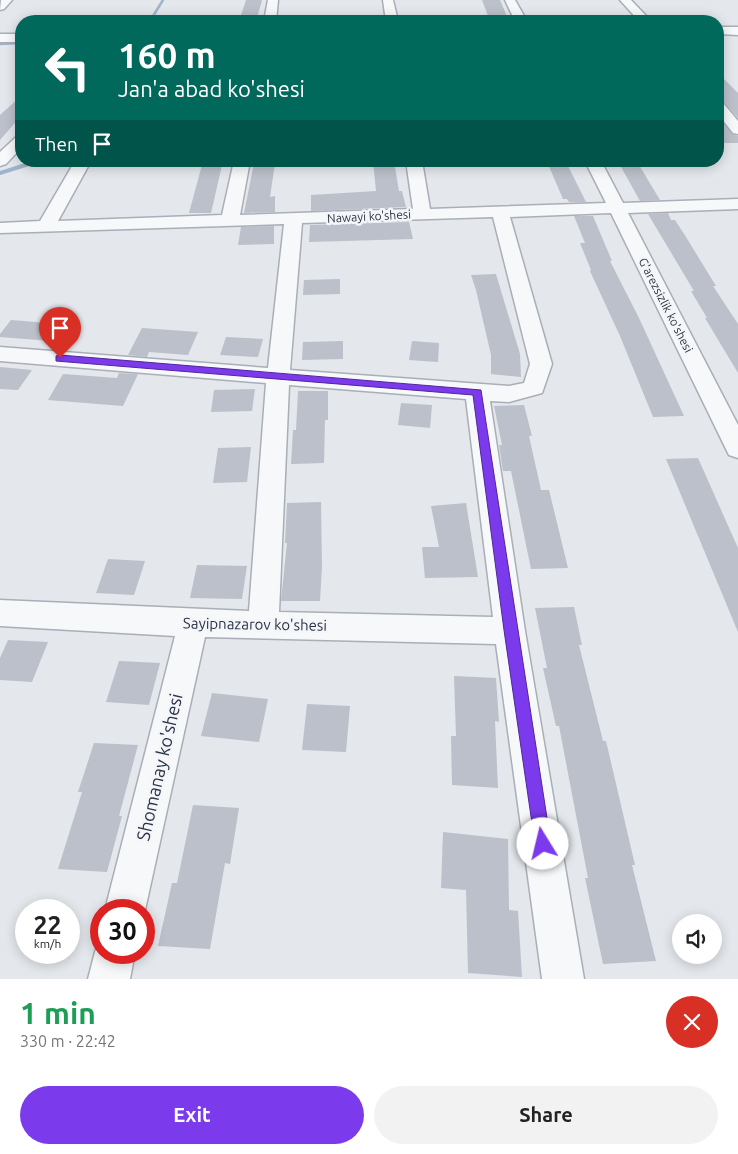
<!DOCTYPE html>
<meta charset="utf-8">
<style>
body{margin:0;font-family:Ubuntu,sans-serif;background:#f2f2f2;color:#222;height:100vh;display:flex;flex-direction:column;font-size:19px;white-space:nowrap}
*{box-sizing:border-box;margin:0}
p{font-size:16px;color:#767676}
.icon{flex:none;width:28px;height:28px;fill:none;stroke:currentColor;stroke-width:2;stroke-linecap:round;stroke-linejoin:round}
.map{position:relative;height:979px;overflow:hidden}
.details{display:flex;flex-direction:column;background:#fff;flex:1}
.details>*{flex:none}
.guide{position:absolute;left:15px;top:15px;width:709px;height:152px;border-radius:20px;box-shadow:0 2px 12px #0003;background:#00695c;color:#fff;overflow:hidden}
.fabs{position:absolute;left:672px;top:914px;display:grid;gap:10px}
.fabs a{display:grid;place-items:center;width:50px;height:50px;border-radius:50%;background:#fff;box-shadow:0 2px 12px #0003;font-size:25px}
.speed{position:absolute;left:15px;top:899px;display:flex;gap:10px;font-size:25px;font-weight:700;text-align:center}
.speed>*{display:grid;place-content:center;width:65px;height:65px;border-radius:50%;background:#fff;box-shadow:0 2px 12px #0003;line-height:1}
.speed small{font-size:12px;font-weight:400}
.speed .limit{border:8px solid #d22;background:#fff;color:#111}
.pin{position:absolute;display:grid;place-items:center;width:42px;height:42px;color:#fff;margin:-51px -21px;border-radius:50% 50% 50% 0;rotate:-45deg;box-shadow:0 0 5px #0007}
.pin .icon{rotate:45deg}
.me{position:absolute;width:55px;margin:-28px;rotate:351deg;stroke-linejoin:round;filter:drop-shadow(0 0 4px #0008)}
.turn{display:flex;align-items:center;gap:18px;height:105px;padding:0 20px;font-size:22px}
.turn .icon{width:65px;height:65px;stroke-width:2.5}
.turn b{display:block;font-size:35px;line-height:42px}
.then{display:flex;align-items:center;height:48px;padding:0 20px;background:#0003;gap:10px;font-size:19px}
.round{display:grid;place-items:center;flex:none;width:52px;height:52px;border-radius:26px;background:#f2f2f2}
.summary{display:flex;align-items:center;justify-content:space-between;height:85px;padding:0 20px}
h1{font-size:30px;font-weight:600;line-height:38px;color:#1e9e55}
.cta{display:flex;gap:10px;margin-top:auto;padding:10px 20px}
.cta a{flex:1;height:58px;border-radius:30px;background:#7c3aed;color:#fff;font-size:20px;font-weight:600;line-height:58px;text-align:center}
.cta a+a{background:#f2f2f2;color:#222}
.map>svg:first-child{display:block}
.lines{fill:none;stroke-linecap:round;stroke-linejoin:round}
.stream-far1{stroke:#9fb4cc;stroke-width:2.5}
.stream{stroke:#9fb4cc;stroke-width:4}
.building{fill:#bbc0ca}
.minor-casing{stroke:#a9aeb7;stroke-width:3}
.minor{fill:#f7f8fa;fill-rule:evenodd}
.route{fill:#7c3aed;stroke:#51269a}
.labels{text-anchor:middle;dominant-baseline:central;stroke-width:5;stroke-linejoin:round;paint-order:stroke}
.far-street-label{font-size:12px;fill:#2b3445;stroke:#f4f6f9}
.street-label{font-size:15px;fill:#2b3445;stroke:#f4f6f9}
.near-street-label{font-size:18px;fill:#2b3445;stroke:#f4f6f9}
</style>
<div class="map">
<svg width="738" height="979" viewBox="0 0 738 979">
<rect width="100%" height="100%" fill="#e4e7ec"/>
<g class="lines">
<g class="stream-far1">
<path d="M 150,21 L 163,0"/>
<path d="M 0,44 L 21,43"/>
</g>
<path class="stream" d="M 0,173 L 38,161"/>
</g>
<g class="building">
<path d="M 246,0 L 262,0 L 257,18 L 240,18 Z"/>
<path d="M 482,0 L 500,0 L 509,21 L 490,21 Z"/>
<path d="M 718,73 L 738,93 L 738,118 L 724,102 L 718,100 Z"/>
<path d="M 21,96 L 21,116 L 0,140 L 0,115 Z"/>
<path d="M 718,116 L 732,134 L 738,136 L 738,143 L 718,143 Z"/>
<path d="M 203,161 L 223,161 L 211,213 L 189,213 Z"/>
<path d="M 373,161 L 394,161 L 399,191 L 402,191 L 406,207 L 311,211 L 311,195 L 376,191 Z"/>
<path d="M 254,163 L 275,163 L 270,197 L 275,196 L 275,212 L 244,213 Z"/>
<path d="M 548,164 L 567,164 L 586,202 L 569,202 L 567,199 L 563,199 Z"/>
<path d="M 620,165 L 639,165 L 660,200 L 640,201 Z"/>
<path d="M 668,213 L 671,220 L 675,220 L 686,237 L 716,286 L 713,286 L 738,324 L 738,373 L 705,318 L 707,318 L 691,291 L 694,291 L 648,214 Z"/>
<path d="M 574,216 L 593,216 L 612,261 L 610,261 L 639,318 L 684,416 L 653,417 L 620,336 L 590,271 L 591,270 L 580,243 L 585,243 Z"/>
<path d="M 409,222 L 413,239 L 309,242 L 310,225 Z"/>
<path d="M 274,226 L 274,244 L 238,245 L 241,227 Z"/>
<path d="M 496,274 L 520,354 L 521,377 L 491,374 L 491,355 L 476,290 L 471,275 Z"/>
<path d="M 340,279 L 340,294 L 303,295 L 304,280 Z"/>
<path d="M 11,320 L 62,324 L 51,341 L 0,337 L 0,334 Z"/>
<path d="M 142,328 L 198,332 L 188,355 L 149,352 L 147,357 L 128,355 Z"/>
<path d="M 226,337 L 263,339 L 258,357 L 220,355 Z"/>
<path d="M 343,341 L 343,359 L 302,360 L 303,342 Z"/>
<path d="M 412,341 L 439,343 L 438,362 L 409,360 Z"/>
<path d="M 0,367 L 32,370 L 18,390 L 0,389 Z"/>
<path d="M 119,373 L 138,374 L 123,406 L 48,400 L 63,374 L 117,378 Z"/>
<path d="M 255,389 L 252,411 L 211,412 L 214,390 Z"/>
<path d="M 298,391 L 328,391 L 328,420 L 325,420 L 324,463 L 291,464 L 293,430 L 296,430 Z"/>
<path d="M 401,403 L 432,405 L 430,428 L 398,425 Z"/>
<path d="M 524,405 L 532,436 L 529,436 L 541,490 L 549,490 L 568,568 L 531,569 L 511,471 L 503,471 L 499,445 L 502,445 L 494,406 Z"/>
<path d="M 251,447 L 247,482 L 213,483 L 218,448 Z"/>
<path d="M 698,458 L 738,548 L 738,632 L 666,459 Z"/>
<path d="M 321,502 L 322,567 L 320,601 L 281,601 L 287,543 L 285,543 L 287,503 Z"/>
<path d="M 466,503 L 478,577 L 425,578 L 422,547 L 439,547 L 431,506 Z"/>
<path d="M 108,559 L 145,561 L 134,595 L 96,593 Z"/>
<path d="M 197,565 L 247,566 L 242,599 L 190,598 Z"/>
<path d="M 574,607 L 582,645 L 579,645 L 603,741 L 606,741 L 635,865 L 632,865 L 656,961 L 603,964 L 585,878 L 588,878 L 559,726 L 556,726 L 543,668 L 547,668 L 535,608 Z"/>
<path d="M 8,640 L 48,642 L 32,682 L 0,680 L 0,658 Z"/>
<path d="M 119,661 L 160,663 L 149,705 L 106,702 Z"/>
<path d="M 454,676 L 496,678 L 499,722 L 495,721 L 498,788 L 452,785 L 451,736 L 456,736 Z"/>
<path d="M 212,693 L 268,699 L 259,742 L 201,736 Z"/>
<path d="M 307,704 L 350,706 L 346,752 L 302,750 Z"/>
<path d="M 94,743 L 138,745 L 119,816 L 122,816 L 107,872 L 58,869 L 82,792 L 78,792 Z"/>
<path d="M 193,805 L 239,808 L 230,864 L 225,863 L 210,949 L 158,946 L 172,883 L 177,883 Z"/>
<path d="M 443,832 L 508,839 L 509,910 L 518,911 L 522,977 L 468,973 L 466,890 L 441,888 Z"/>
</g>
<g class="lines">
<g class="minor-casing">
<g id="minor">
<path d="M 1,0 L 12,0 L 4,9 L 0,10 Z"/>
<path d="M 268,0 L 278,0 L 276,21 L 264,21 Z"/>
<path d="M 383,0 L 393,0 L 398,21 L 386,21 Z"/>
<path d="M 505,0 L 515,0 L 527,21 L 515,21 Z"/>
<path d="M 620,0 L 631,0 L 651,21 L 639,21 Z"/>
<path d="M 718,27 L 738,27 L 738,35 L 718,34 Z"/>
<rect x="0" y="34" width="21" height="8"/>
<path d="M 718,102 L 723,103 L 738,121 L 738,134 L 733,133 L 718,114 Z"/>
<path d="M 21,136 L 21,148 L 6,164 L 0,166 L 0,152 L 16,137 Z"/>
<path d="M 75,161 L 91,161 L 58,221 L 222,215 L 234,161 L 250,161 L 240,215 L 413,209 L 406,161 L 422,161 L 430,209 L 606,203 L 585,161 L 601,161 L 623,203 L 738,199 L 738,209 L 628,213 L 738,425 L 738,458 L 729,455 L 726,449 L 611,213 L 510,217 L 552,364 L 542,393 L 509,402 L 490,401 L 525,631 L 584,979 L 542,979 L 496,644 L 205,637 L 145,910 L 144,912 L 144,910 L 105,910 L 175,636 L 0,626 L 0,600 L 249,611 L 266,383 L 0,361 L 0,347 L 268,368 L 284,224 L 0,233 L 0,223 L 40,221 ZM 493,217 L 530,364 L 524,383 L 509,386 L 290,370 L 302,223 ZM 289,385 L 466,399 L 493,617 L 279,612 Z"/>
<path d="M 101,937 L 101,952 L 135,952 L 130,979 L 88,979 L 95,952 Z"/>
</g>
</g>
<use href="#minor" class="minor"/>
</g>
<path class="route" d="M 60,355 L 481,390 L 551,844 L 548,849 L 543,852 L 537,849 L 535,844 L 504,630 L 473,395 L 56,361 L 56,356 Z"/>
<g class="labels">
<g class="far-street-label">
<text transform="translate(369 216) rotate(-3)">Nawayi ko'shesi</text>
<text transform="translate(666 305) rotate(63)">G'arezsizlik ko'shesi</text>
</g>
<g class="street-label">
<text transform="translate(255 624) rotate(1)">Sayipnazarov ko'shesi</text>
</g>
<g class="near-street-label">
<text transform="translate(159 767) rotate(-77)">Shomanay ko'shesi</text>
</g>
</g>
</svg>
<div class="fabs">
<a><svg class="icon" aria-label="sound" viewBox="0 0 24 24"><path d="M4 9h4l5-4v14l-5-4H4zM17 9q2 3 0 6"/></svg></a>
</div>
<div class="speed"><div>22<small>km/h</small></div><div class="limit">30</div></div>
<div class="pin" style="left:60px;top:358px;background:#d93025"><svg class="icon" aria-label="arrive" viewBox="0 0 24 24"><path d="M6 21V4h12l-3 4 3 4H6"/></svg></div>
<svg class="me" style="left:543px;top:844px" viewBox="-20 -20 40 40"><circle r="19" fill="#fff"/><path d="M0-13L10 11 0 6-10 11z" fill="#7c3aed"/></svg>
<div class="guide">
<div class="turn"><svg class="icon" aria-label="left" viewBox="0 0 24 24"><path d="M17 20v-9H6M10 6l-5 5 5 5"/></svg><div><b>160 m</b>Jan'a abad ko'shesi</div></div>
<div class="then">Then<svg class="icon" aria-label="arrive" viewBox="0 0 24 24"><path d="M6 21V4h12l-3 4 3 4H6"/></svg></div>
</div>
</div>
<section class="details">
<div class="summary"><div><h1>1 min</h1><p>330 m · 22:42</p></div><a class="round" style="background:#d93025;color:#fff"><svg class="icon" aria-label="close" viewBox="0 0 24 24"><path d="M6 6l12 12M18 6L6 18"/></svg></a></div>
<div class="cta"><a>Exit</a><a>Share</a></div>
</section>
